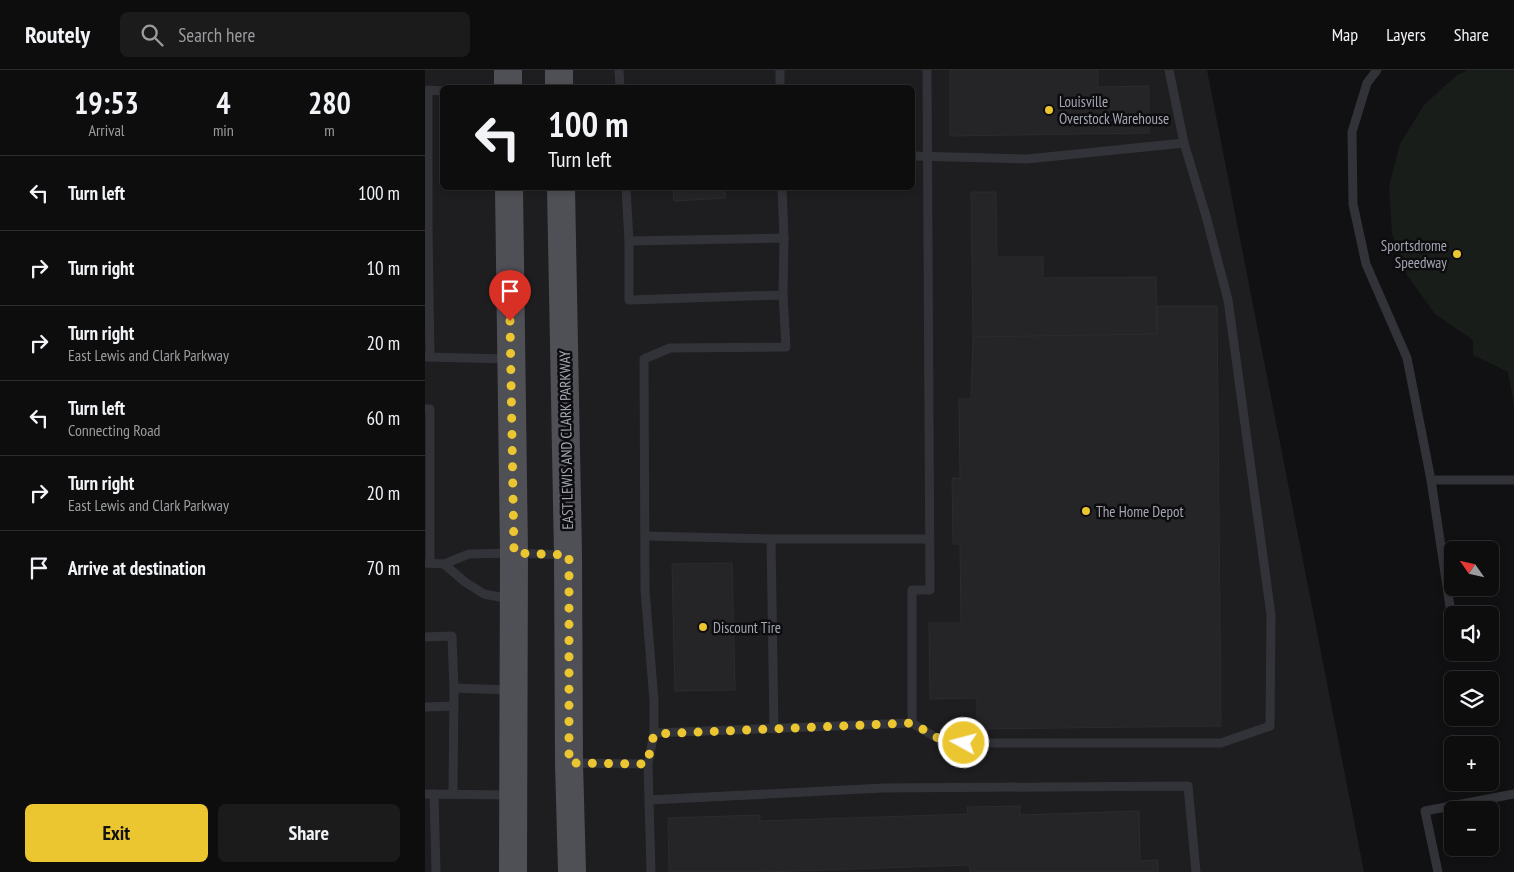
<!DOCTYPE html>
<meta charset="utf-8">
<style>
body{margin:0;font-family:"PT Sans Narrow",sans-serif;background:#1b1b1c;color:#f1f3f6;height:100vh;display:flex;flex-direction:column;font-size:19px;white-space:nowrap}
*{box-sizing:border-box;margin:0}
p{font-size:16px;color:#9a9c9e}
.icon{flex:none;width:28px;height:28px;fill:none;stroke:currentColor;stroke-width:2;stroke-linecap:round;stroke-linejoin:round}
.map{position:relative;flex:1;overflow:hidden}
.details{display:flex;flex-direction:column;background:#0d0d0e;width:425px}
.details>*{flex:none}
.hud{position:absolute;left:15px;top:15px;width:475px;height:105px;border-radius:8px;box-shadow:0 2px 8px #0003,0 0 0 1px #2d2d2e;background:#0d0d0e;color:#f1f3f6;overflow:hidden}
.needle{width:32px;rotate:304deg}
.fabs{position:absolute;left:1019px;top:471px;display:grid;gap:10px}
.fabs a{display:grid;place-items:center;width:55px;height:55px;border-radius:8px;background:#0d0d0e;box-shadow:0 2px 8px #0003,0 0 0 1px #2d2d2e;font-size:25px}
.pin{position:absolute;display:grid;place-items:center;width:42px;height:42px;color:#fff;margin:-51px -21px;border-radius:50% 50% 50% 0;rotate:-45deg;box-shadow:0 0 5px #0007}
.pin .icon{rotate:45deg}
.me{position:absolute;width:55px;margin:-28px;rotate:277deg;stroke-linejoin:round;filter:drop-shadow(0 0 4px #0008)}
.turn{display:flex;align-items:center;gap:18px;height:105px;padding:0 25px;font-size:22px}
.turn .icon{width:65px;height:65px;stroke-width:2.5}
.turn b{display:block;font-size:35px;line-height:42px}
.eta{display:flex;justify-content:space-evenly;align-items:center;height:85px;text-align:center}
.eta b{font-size:30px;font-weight:600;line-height:35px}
.button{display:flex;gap:10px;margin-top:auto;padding:10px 25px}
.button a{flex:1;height:58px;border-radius:8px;background:#ebc631;color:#111;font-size:20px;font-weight:600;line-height:58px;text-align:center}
.button a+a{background:#1b1b1c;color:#f1f3f6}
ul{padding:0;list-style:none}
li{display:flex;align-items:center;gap:15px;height:75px;padding:0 25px;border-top:1px solid #2d2d2e}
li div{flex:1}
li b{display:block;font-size:19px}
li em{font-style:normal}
header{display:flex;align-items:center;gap:30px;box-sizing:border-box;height:70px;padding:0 25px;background:#0d0d0e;border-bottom:1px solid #2d2d2e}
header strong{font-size:24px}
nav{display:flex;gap:28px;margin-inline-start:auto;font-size:18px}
.search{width:350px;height:45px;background:#1b1b1c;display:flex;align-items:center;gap:12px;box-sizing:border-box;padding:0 18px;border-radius:8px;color:#9a9c9e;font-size:19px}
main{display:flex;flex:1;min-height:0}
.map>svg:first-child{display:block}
.built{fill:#1e1d20;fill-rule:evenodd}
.green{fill:#181d19}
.building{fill:#252427;stroke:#2c2b2f}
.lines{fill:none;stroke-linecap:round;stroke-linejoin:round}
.service{stroke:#323338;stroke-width:9}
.primary{stroke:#4f4f56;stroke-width:28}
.route{stroke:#ebc631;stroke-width:9;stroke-dasharray:0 16.2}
.poi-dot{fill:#ebc631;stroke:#0d0c0e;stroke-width:2}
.labels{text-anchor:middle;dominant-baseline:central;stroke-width:5;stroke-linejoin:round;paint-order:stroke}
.poi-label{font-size:15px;fill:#a3a6b3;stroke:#0d0c0e;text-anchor:start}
.street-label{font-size:15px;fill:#a3a6b3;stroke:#0d0c0e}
</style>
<header>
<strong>Routely</strong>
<div class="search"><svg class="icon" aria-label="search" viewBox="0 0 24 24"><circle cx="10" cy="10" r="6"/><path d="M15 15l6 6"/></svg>Search here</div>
<nav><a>Map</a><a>Layers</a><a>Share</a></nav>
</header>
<main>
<section class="details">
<div class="eta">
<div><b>19:53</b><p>Arrival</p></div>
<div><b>4</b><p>min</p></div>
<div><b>280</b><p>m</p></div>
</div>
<ul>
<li><svg class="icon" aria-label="left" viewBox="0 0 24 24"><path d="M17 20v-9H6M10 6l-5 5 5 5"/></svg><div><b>Turn left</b></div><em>100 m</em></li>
<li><svg class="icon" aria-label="right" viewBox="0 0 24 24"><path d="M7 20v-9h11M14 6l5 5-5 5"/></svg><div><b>Turn right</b></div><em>10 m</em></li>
<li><svg class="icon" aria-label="right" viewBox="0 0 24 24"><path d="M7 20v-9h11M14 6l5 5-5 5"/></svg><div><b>Turn right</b><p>East Lewis and Clark Parkway</p></div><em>20 m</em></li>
<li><svg class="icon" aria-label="left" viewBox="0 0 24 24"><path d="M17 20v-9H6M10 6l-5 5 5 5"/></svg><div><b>Turn left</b><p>Connecting Road</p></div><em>60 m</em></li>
<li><svg class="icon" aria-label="right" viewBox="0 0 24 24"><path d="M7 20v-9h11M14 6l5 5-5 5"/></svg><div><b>Turn right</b><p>East Lewis and Clark Parkway</p></div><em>20 m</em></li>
<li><svg class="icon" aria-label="arrive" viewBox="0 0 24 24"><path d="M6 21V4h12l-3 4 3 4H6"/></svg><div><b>Arrive at destination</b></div><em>70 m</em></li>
</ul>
<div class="button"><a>Exit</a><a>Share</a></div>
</section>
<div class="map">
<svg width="1089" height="802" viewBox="0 0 1089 802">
<rect width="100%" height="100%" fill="#111113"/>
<path class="built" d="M 0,0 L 782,0 L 939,802 L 0,802 ZM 18,18 L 488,18 L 488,118 L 18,118 Z"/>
<path class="green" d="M 1043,0 L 1089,0 L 1089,335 L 1083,302 L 1048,285 L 1048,270 L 1010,244 L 982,205 L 967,163 L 964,116 L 975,74 L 999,35 L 1032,5 Z"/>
<g class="building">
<path d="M 525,0 L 673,0 L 673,17 L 724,16 L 724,63 L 525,66 Z"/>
<path d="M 248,118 L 313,118 L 314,119 L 300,120 L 300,128 L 249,131 Z"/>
<path d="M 546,122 L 571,122 L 572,187 L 618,187 L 618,208 L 731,207 L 732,264 L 548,267 Z"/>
<path d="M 732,236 L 792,236 L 796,656 L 552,659 L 552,628 L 505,629 L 504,553 L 536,553 L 535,474 L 528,474 L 527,408 L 535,408 L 534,329 L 546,329 L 548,267 L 732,264 Z"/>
<path d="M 307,493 L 310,620 L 250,621 L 247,494 Z"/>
<path d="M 595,736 L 595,745 L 714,741 L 715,791 L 733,790 L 733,802 L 545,802 L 544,795 L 340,802 L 244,802 L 243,748 L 335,745 L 335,751 L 543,744 L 542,737 Z"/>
</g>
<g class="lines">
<g class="service">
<path d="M 194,0 L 195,18"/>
<path d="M 355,0 L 355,18"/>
<path d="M 952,0 L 942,13 L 927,62 L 928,134 L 941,194 L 982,288 L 1006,410 L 1089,410"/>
<path d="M 488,86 L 602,89 L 759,73 L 744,0"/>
<path d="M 201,118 L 204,171 L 359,168 L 357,118"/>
<path d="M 0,158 L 3,158 L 5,287"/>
<path d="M 3,158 L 3,20 L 18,21"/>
<path d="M 204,171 L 204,230 L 358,225 L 359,168"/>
<path d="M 1,287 L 83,289"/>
<path d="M 0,339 L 5,339 L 5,493"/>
<path d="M 1006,410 L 1027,550"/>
<path d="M 220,466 L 346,469 L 504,469"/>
<path d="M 346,469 L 349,659"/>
<path d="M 0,493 L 19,494 L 44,484 L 89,483 L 140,485"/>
<path d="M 19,494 L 40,512 L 59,524 L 85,529"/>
<path d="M 0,567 L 27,566 L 29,618"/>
<path d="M 0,637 L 29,636"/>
<path d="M 487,653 L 520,673 L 796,673 L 845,656 L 846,545 L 803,230 L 781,146 L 759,73"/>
<path d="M 229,663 L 487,653 L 487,520 L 505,520 L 502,0"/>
<path d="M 146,693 L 223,694 L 229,663 L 229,631 L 220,520 L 219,289 L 245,278 L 361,277 L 358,225"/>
<path d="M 223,694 L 224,730 L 459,718 L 763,716 L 771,802"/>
<path d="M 0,724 L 85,725"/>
<path d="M 9,724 L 11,802"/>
<path d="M 28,724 L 29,618 L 85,620"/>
<path d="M 224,730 L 226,802"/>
<path d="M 1013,802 L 1000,741 L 1089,724"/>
</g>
<g class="primary">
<path d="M 83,0 L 83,18"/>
<path d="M 134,0 L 134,18"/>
<path d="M 84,118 L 89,483 L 88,802"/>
<path d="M 136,118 L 143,485 L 144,693 L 147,802"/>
</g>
</g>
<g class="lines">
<path class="route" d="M 85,251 L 89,483 L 144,485 L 144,693 L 222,694 L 229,664 L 487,653 L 520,672 L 539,673"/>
</g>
<g class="poi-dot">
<circle cx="624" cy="40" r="5"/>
<circle cx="1032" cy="184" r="5"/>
<circle cx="661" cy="441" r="5"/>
<circle cx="278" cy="557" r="5"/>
</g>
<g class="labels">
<g class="poi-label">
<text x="634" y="31">Louisville<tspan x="634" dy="17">Overstock Warehouse</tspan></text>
<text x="1022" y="175" text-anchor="end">Sportsdrome<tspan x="1022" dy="17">Speedway</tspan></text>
<text x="671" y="441">The Home Depot</text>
<text x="288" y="557">Discount Tire</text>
</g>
<g class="street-label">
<text transform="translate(141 370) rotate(-91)">EAST LEWIS AND CLARK PARKWAY</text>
</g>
</g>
</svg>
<div class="fabs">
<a><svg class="needle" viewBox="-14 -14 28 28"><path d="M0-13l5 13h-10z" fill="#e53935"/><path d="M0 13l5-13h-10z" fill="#9a9c9e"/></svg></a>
<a><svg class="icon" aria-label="sound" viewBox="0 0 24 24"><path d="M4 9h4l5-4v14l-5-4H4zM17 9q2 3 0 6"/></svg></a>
<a><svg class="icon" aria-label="layers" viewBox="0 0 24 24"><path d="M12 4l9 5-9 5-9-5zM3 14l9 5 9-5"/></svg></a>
<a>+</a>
<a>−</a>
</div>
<div class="pin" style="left:85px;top:251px;background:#d93025"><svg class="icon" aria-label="arrive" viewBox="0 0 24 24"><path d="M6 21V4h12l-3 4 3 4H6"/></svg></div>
<svg class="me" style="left:539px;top:673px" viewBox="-20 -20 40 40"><circle r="17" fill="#ebc631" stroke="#fff" stroke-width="3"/><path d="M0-11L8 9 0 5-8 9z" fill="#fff"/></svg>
<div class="hud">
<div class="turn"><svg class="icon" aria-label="left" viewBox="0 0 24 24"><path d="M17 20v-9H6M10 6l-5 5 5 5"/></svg><div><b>100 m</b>Turn left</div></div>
</div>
</div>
</main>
